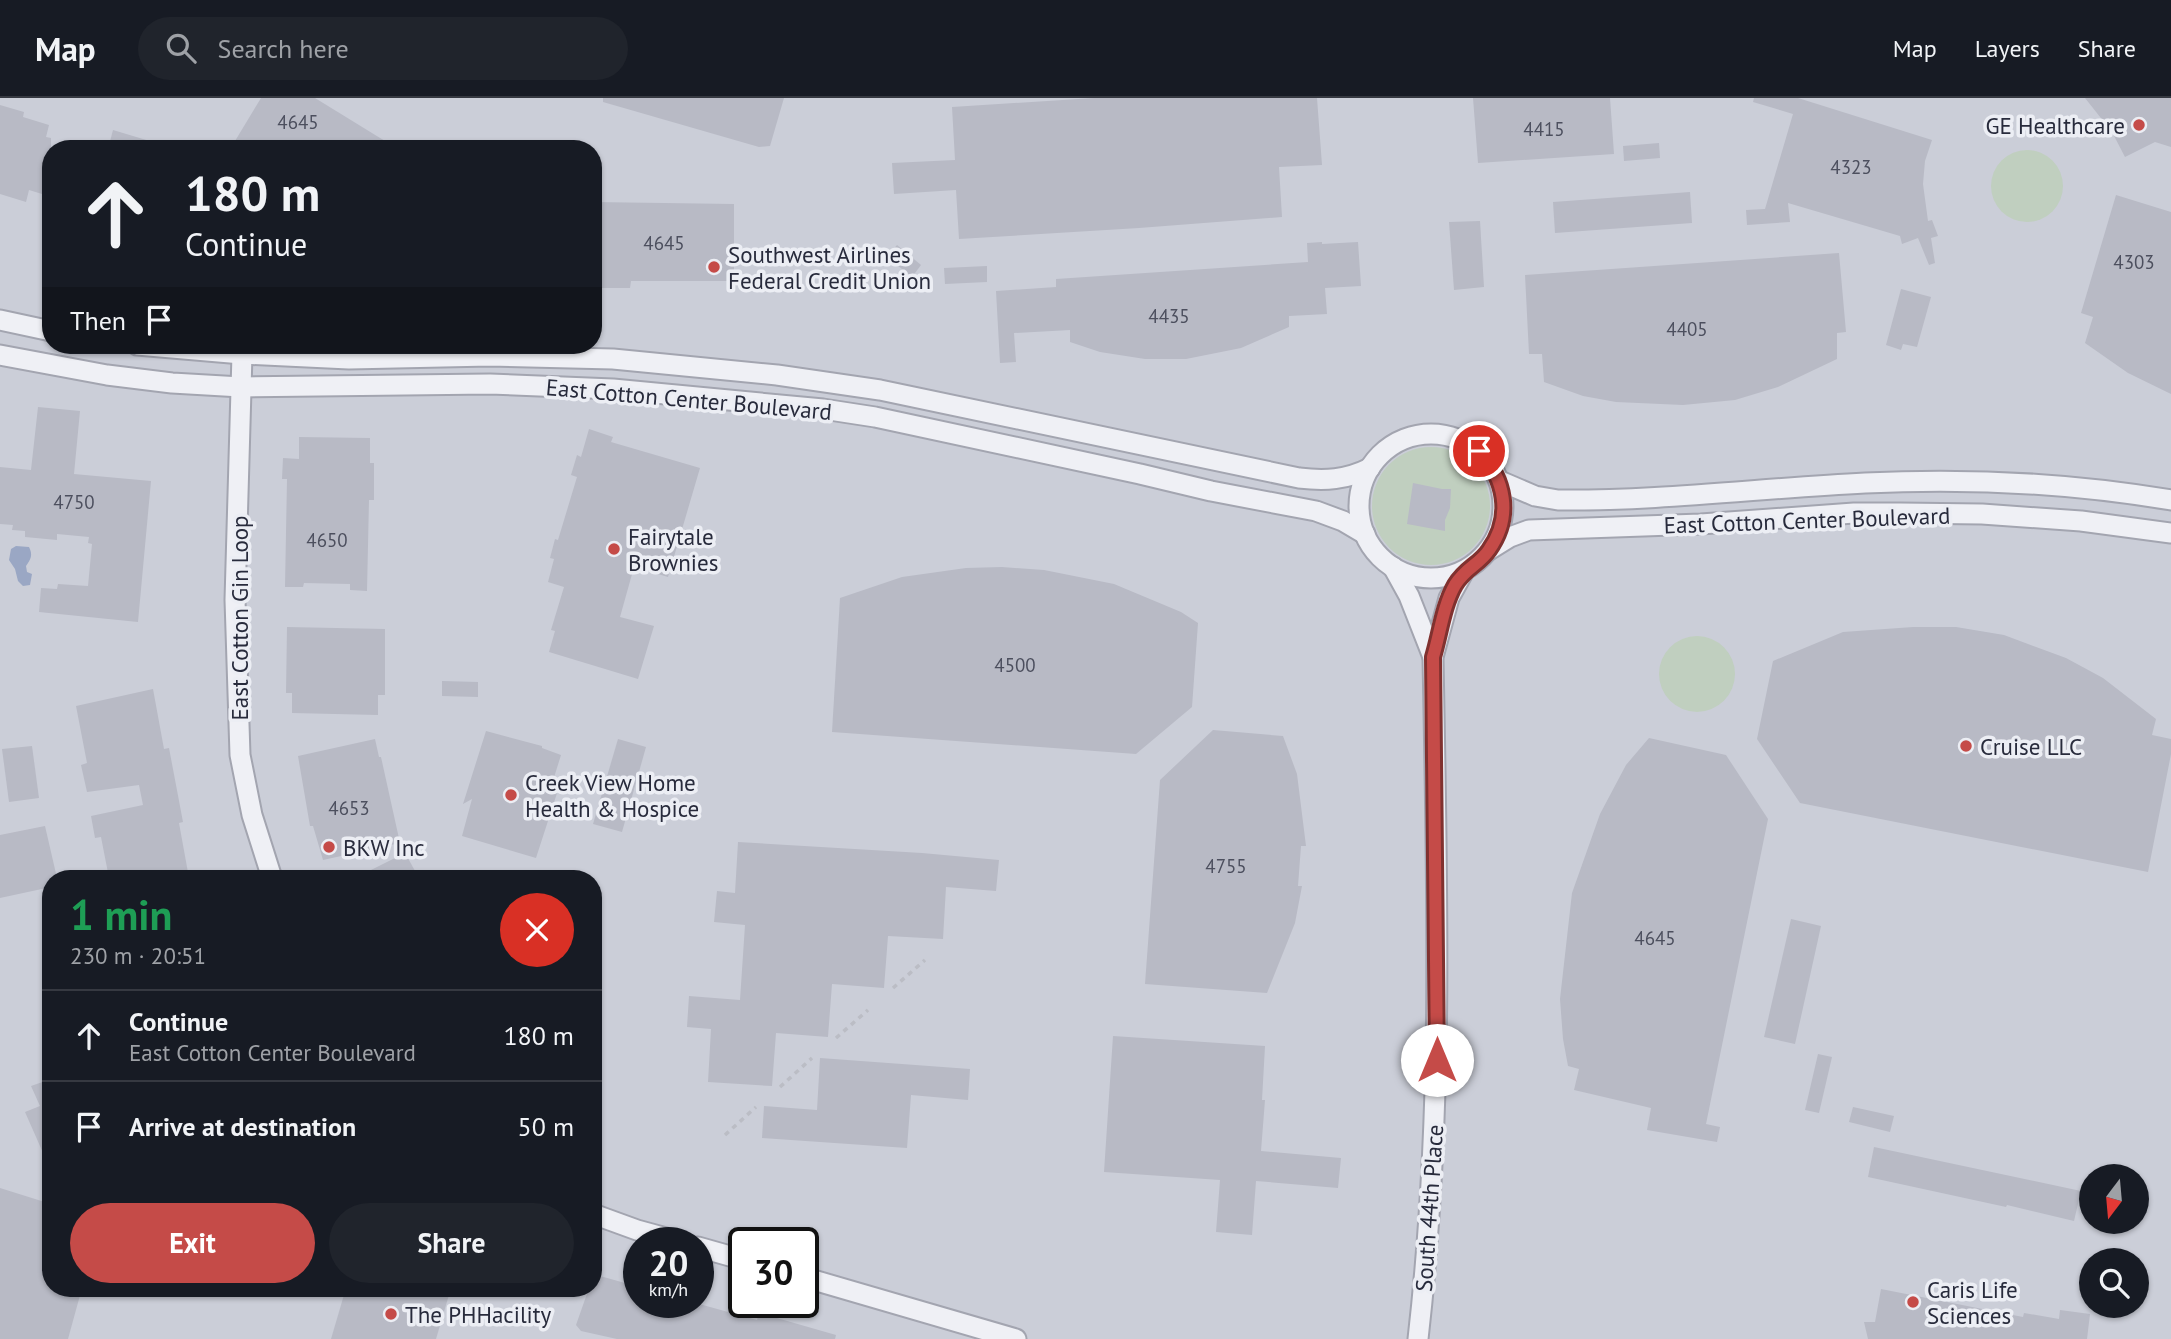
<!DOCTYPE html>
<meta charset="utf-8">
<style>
body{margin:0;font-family:"PT Sans",sans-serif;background:#20242c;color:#f1f3f6;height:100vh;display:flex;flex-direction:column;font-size:26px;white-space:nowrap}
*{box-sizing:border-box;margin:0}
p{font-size:23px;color:#9ea1a6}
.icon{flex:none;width:38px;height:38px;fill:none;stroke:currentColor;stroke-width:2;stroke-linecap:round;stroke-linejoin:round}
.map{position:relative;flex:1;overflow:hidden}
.details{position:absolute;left:42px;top:772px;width:560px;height:427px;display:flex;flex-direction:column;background:#171b24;border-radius:28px;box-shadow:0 2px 5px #0004}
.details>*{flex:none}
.hud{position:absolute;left:42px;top:42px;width:560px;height:214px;border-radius:28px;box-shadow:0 2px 5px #0004;background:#171b24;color:#f1f3f6;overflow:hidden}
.needle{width:46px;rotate:196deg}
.fabs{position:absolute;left:2079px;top:1066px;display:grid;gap:14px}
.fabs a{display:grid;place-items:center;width:70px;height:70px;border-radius:50%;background:#171b24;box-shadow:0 2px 5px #0004;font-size:35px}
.speed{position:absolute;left:623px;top:1129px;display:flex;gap:14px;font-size:35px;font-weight:700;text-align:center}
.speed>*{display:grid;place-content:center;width:91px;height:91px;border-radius:50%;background:#171b24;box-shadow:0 2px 5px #0004;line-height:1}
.speed small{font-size:18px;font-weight:400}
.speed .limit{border:4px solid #111;border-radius:10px;background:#fff;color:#111}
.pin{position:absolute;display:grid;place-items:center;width:60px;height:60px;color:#fff;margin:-30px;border:4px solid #fff;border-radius:50%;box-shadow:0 2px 7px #0007}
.me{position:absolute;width:77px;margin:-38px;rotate:0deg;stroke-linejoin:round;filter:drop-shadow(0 0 5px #0008)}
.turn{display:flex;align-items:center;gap:24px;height:147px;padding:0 28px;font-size:32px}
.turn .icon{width:91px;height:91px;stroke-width:2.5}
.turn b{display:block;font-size:49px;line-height:60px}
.then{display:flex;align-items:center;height:66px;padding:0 28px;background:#0003;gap:14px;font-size:26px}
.round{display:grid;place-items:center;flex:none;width:74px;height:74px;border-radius:37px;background:#20242c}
.headline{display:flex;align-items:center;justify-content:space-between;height:119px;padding:0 28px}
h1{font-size:42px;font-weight:800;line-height:52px;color:#1e9e55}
.cta{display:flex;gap:14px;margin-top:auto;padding:14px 28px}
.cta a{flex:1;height:80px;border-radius:42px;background:#c54b48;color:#fff;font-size:28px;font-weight:800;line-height:80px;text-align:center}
.cta a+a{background:#20242c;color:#f1f3f6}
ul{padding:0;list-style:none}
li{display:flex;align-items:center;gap:21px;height:91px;padding:0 28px;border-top:2px solid #363941}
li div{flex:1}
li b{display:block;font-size:26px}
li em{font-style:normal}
header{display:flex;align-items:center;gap:42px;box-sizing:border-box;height:98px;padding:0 35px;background:#171b24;border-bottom:2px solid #363941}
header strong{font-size:33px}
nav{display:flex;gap:38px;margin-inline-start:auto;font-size:24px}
.search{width:490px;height:63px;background:#20242c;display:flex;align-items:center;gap:18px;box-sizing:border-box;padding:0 24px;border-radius:38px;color:#9ea1a6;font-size:26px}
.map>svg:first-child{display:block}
.built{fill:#cbced8;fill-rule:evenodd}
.green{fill:#c0cfbf}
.water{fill:#9aa7c4}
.building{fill:#b8bac5}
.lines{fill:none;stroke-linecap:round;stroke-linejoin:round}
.minor-casing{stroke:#a3a5b0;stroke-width:23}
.path{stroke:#bbbdc5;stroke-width:3.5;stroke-dasharray:5 5;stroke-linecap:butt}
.minor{stroke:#eff0f5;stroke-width:19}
.route-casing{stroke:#80312f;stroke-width:18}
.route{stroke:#c54b48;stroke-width:12}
.poi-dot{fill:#c54b48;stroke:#eceef4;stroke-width:2.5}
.labels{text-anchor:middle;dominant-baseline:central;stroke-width:7;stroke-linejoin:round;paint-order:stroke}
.number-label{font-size:19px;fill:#4c4f5e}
.poi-label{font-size:23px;fill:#282b3c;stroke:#eceef4;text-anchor:start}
.street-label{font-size:23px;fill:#282b3c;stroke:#eceef4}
</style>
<header>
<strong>Map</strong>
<div class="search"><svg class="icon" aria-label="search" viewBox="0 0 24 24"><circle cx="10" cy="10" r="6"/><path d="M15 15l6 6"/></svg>Search here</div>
<nav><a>Map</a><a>Layers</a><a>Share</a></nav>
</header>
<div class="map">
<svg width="2171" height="1241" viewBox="0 0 2171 1241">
<rect width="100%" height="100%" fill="#dddfe6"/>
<path class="built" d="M 0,0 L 2171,0 L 2171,1241 L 0,1241 ZM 51,51 L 593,51 L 593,247 L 51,247 ZM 51,780 L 593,780 L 593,1190 L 51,1190 ZM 2091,1078 L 2137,1078 L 2137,1124 L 2091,1124 ZM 639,1144 L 698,1144 L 698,1204 L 639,1204 ZM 744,1144 L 803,1144 L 803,1204 L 744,1204 ZM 2091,1162 L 2137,1162 L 2137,1208 L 2091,1208 Z"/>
<g class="green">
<circle cx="2027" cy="88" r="36"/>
<circle cx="1431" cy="408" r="59"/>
<circle cx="1697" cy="576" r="38"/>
</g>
<path class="water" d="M 16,448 L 29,449 C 33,457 31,461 26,468 L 27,474 L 32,476 L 30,487 L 23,488 L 18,483 L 15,471 L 9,462 L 11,451 Z"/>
<g class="building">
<path d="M 261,0 L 315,0 L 398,51 L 248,51 L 235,43 Z"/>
<path d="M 603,0 L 784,0 L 770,48 L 759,49 L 603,4 Z"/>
<path d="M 1094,0 L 1317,0 L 1322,67 L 1279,69 L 1282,119 L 1139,130 L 959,141 L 956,92 L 894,96 L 892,65 L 955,62 L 952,9 Z"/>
<path d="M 1473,0 L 1610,0 L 1614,56 L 1478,65 Z"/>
<path d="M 1754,0 L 1798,0 L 1932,42 L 1925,63 L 1923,86 L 1928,123 L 1932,122 L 1938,138 L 1931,140 L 1935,165 L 1929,167 L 1918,140 L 1902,146 L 1900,138 L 1788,105 L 1790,124 L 1747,127 L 1746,112 L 1765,111 L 1793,16 L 1753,4 Z"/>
<path d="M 2085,0 L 2171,0 L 2171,49 L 2155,44 L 2125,59 L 2112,34 Z"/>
<path d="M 0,7 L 24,14 L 23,19 L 49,27 L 46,39 L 51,40 L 51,67 L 42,96 L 29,92 L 26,104 L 0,96 Z"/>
<path d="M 113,32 L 163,47 L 162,51 L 108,51 Z"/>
<path d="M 1659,45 L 1660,60 L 1624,63 L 1623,48 Z"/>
<path d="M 1690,94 L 1692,125 L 1555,135 L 1553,104 Z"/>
<path d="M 2116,97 L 2171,114 L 2171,296 L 2128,275 L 2085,245 L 2093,219 L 2081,215 Z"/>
<path d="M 593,104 L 734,106 L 734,183 L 631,183 L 630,190 L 593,190 Z"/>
<path d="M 1480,123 L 1484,189 L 1454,192 L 1449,124 Z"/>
<path d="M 1322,144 L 1322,146 L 1358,144 L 1361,188 L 1325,190 L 1327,216 L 1289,218 L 1289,229 L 1241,250 L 1186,261 L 1145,261 L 1100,254 L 1070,244 L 1070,232 L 1014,235 L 1016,264 L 1000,265 L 996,193 L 1056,189 L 1056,181 L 1308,164 L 1307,145 Z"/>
<path d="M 897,147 L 921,167 L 912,179 L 887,159 Z"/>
<path d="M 1839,155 L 1846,234 L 1837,235 L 1837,261 L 1778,289 L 1735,302 L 1683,307 L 1616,304 L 1583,298 L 1544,284 L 1542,256 L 1529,256 L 1525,177 Z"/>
<path d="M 987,168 L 987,184 L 945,186 L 944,170 Z"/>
<path d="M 1901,191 L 1931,199 L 1917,249 L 1903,246 L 1901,252 L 1886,247 Z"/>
<path d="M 38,309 L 80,313 L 74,376 L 151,383 L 138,524 L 39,514 L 41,490 L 57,491 L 58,486 L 88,488 L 92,446 L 88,445 L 89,439 L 57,436 L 57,442 L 25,439 L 25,433 L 12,432 L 13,427 L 0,426 L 0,369 L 31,372 Z"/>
<path d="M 589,331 L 613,339 L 611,344 L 700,370 L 668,479 L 634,469 L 620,519 L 654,528 L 638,581 L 549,554 L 555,533 L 551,532 L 564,489 L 548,484 L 554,461 L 550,460 L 555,441 L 558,442 L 577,379 L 571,377 L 577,357 L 581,359 Z"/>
<path d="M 299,339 L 370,340 L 370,365 L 374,365 L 374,402 L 369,402 L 367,493 L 350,492 L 350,486 L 304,485 L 303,489 L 285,489 L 287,381 L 282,381 L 283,360 L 299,361 Z"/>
<path d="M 1413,385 L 1442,391 L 1451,391 L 1450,410 L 1445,422 L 1445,433 L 1407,426 Z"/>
<path d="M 1002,469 L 1044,472 L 1114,486 L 1181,514 L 1198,525 L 1192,609 L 1136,656 L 832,634 L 840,500 L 902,479 L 966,470 Z"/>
<path d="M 287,529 L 385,531 L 385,597 L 378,597 L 378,617 L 292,615 L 292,595 L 286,595 Z"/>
<path d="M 1913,529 L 1956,529 L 2004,537 L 2066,560 L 2103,580 L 2156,621 L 2152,637 L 2171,641 L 2171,656 L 2148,774 L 1800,705 L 1757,641 L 1773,563 L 1843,534 Z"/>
<path d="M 442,583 L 478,584 L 478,599 L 442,598 Z"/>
<path d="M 153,591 L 164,651 L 169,650 L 183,724 L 179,725 L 189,780 L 109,780 L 101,739 L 95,740 L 91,718 L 143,707 L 139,687 L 87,694 L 81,667 L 87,665 L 76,608 Z"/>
<path d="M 1213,632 L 1283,638 L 1297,676 L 1306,748 L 1301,748 L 1298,788 L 1302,788 L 1295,825 L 1267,895 L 1145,886 L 1160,682 Z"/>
<path d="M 486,633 L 542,648 L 542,650 L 561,657 L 551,689 L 558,692 L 536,760 L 462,738 L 472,701 L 463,706 Z"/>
<path d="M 1649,640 L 1726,657 L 1768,721 L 1706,1026 L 1720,1029 L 1717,1044 L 1647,1032 L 1651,1010 L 1574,992 L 1579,971 L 1568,968 L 1563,941 L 1560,901 L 1572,795 L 1600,716 L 1626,667 Z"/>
<path d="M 375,641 L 379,659 L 381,659 L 400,745 L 323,762 L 313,728 L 310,728 L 298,658 Z"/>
<path d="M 618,641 L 646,649 L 622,734 L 593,726 Z"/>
<path d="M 32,648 L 39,700 L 9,704 L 2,651 Z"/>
<path d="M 45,728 L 57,780 L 51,780 L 51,789 L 0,800 L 0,737 Z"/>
<path d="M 738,744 L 922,755 L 999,762 L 996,793 L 946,789 L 943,841 L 888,838 L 884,890 L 832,886 L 828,939 L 776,935 L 772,988 L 708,984 L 711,931 L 687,929 L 689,898 L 740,902 L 745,827 L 714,824 L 717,793 L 735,795 Z"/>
<path d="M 405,755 L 419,780 L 355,780 Z"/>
<path d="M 1791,821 L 1821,828 L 1795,946 L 1764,939 Z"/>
<path d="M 1113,938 L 1265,948 L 1262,1002 L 1265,1002 L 1261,1053 L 1341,1060 L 1338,1090 L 1256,1083 L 1252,1137 L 1216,1134 L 1220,1082 L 1104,1074 Z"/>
<path d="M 1818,956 L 1832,959 L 1819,1015 L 1805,1012 Z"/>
<path d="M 820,960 L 970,971 L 968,1002 L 911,997 L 907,1050 L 762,1040 L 764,1008 L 817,1012 Z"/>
<path d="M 51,981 L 51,1073 L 25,1014 L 40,1008 L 31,988 Z"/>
<path d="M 1853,1009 L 1894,1018 L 1890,1034 L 1849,1024 Z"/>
<path d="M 1874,1049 L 2081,1093 L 2074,1123 L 2007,1107 L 2006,1109 L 1868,1079 Z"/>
<path d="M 0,1090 L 51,1106 L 51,1120 L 46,1136 L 51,1137 L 51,1190 L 82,1190 L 68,1241 L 0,1241 Z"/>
<path d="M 593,1176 L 639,1189 L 639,1204 L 692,1204 L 757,1222 L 759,1215 L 836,1237 L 835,1241 L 617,1241 L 581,1233 L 576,1227 L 589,1190 L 593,1190 Z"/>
<path d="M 346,1190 L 451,1190 L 436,1241 L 331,1241 Z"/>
<path d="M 1881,1191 L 2023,1219 L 2024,1215 L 2059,1221 L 2060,1212 L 2090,1216 L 2087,1241 L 1868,1241 L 1864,1224 L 1875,1224 Z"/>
</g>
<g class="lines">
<g class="minor-casing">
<g id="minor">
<path d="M 0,222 L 51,233"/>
<path d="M 137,247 L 242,256 L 349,261 L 490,258 L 613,261 L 777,277 L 880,292 L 1299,380 C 1325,383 1346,382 1370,370"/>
<path d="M 242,256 L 235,502 L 240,657 L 252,717 L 272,780"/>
<path d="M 0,257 L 107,277 L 172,285 L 241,289 L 490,286 L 613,291 L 823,311 L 875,319 L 1140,376 L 1211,393 L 1316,413 L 1343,423 L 1365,436"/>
<circle cx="1431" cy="408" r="72"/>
<path d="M 1500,383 L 1535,398 L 1558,402 C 1660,403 1762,390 1865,385 C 1967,380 2070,385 2171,402"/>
<path d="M 1489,452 L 1510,439 L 1529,432 L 1701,426 L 1854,415 L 1900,415 L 1982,416 L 2081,423 L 2171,435"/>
<path d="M 1393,469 L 1409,498 L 1433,559"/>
<path d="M 593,1116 L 637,1132 L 681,1144"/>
<path d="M 698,1149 L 744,1162"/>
<path d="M 803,1179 L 1016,1241"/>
<path d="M 1418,1241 C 1444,1014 1437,787 1433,559 L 1449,500 L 1464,473"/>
</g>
</g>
<g class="path">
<path d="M 893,890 L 925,862"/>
<path d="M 836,940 L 868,912"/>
<path d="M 780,989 L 812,960"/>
<path d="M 725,1037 L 756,1009"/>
</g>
<use href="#minor" class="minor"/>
</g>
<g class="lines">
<g class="route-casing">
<path id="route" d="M 1437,962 L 1433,559 C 1440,536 1443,508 1455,487 C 1466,469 1479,467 1489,452 C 1513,418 1505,381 1479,353"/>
</g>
<use href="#route" class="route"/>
</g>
<g class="poi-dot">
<circle cx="2139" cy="27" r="7"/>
<circle cx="714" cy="169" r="7"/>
<circle cx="614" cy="451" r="7"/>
<circle cx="1966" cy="648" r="7"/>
<circle cx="511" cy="697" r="7"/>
<circle cx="329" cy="749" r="7"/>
<circle cx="1913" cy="1204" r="7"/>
<circle cx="391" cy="1216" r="7"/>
</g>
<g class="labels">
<g class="number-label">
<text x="298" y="24">4645</text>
<text x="1544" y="31">4415</text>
<text x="1851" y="69">4323</text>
<text x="664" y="145">4645</text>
<text x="2134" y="164">4303</text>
<text x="1169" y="218">4435</text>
<text x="1687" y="231">4405</text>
<text x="74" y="404">4750</text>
<text x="327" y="442">4650</text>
<text x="1015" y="567">4500</text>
<text x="349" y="710">4653</text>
<text x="1226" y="768">4755</text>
<text x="1655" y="840">4645</text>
</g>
<g class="poi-label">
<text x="2125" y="27" text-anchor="end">GE Healthcare</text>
<text x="728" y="156">Southwest Airlines<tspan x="728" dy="26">Federal Credit Union</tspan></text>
<text x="628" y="438">Fairytale<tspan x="628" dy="26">Brownies</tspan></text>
<text x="1980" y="648">Cruise LLC</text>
<text x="525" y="684">Creek View Home<tspan x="525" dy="26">Health &amp; Hospice</tspan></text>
<text x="343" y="749">BKW Inc</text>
<text x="1927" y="1191">Caris Life<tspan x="1927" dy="26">Sciences</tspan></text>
<text x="405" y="1216">The PHHacility</text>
</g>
<g class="street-label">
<text transform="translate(689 301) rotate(5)">East Cotton Center Boulevard</text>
<text transform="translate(1807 422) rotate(-2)">East Cotton Center Boulevard</text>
<text transform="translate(239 520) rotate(-90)">East Cotton Gin Loop</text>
<text transform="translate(1429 1110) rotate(-86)">South 44th Place</text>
</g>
</g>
</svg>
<div class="fabs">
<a><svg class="needle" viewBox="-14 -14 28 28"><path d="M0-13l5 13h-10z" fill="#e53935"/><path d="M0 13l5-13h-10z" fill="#9ea1a6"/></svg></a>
<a><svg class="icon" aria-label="search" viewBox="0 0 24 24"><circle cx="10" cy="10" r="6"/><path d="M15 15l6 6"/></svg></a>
</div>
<div class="speed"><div>20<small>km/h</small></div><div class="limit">30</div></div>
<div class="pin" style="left:1479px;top:353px;background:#d93025"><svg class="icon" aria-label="arrive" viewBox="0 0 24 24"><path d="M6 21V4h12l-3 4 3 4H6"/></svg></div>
<svg class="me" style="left:1437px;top:962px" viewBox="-20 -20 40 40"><circle r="19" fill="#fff"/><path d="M0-13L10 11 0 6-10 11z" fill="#c54b48"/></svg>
<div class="hud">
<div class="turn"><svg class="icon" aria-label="ahead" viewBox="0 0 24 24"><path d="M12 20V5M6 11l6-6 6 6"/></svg><div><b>180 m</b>Continue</div></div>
<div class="then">Then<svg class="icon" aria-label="arrive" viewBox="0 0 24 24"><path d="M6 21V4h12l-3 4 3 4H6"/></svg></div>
</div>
<section class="details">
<div class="headline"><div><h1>1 min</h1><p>230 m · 20:51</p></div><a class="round" style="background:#d93025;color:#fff"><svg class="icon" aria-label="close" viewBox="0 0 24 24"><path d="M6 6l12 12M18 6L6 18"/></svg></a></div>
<ul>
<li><svg class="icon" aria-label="ahead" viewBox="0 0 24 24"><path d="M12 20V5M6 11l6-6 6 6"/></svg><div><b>Continue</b><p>East Cotton Center Boulevard</p></div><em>180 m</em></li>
<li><svg class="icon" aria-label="arrive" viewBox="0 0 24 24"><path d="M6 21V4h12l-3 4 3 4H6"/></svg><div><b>Arrive at destination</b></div><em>50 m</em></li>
</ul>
<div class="cta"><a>Exit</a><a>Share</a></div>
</section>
</div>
